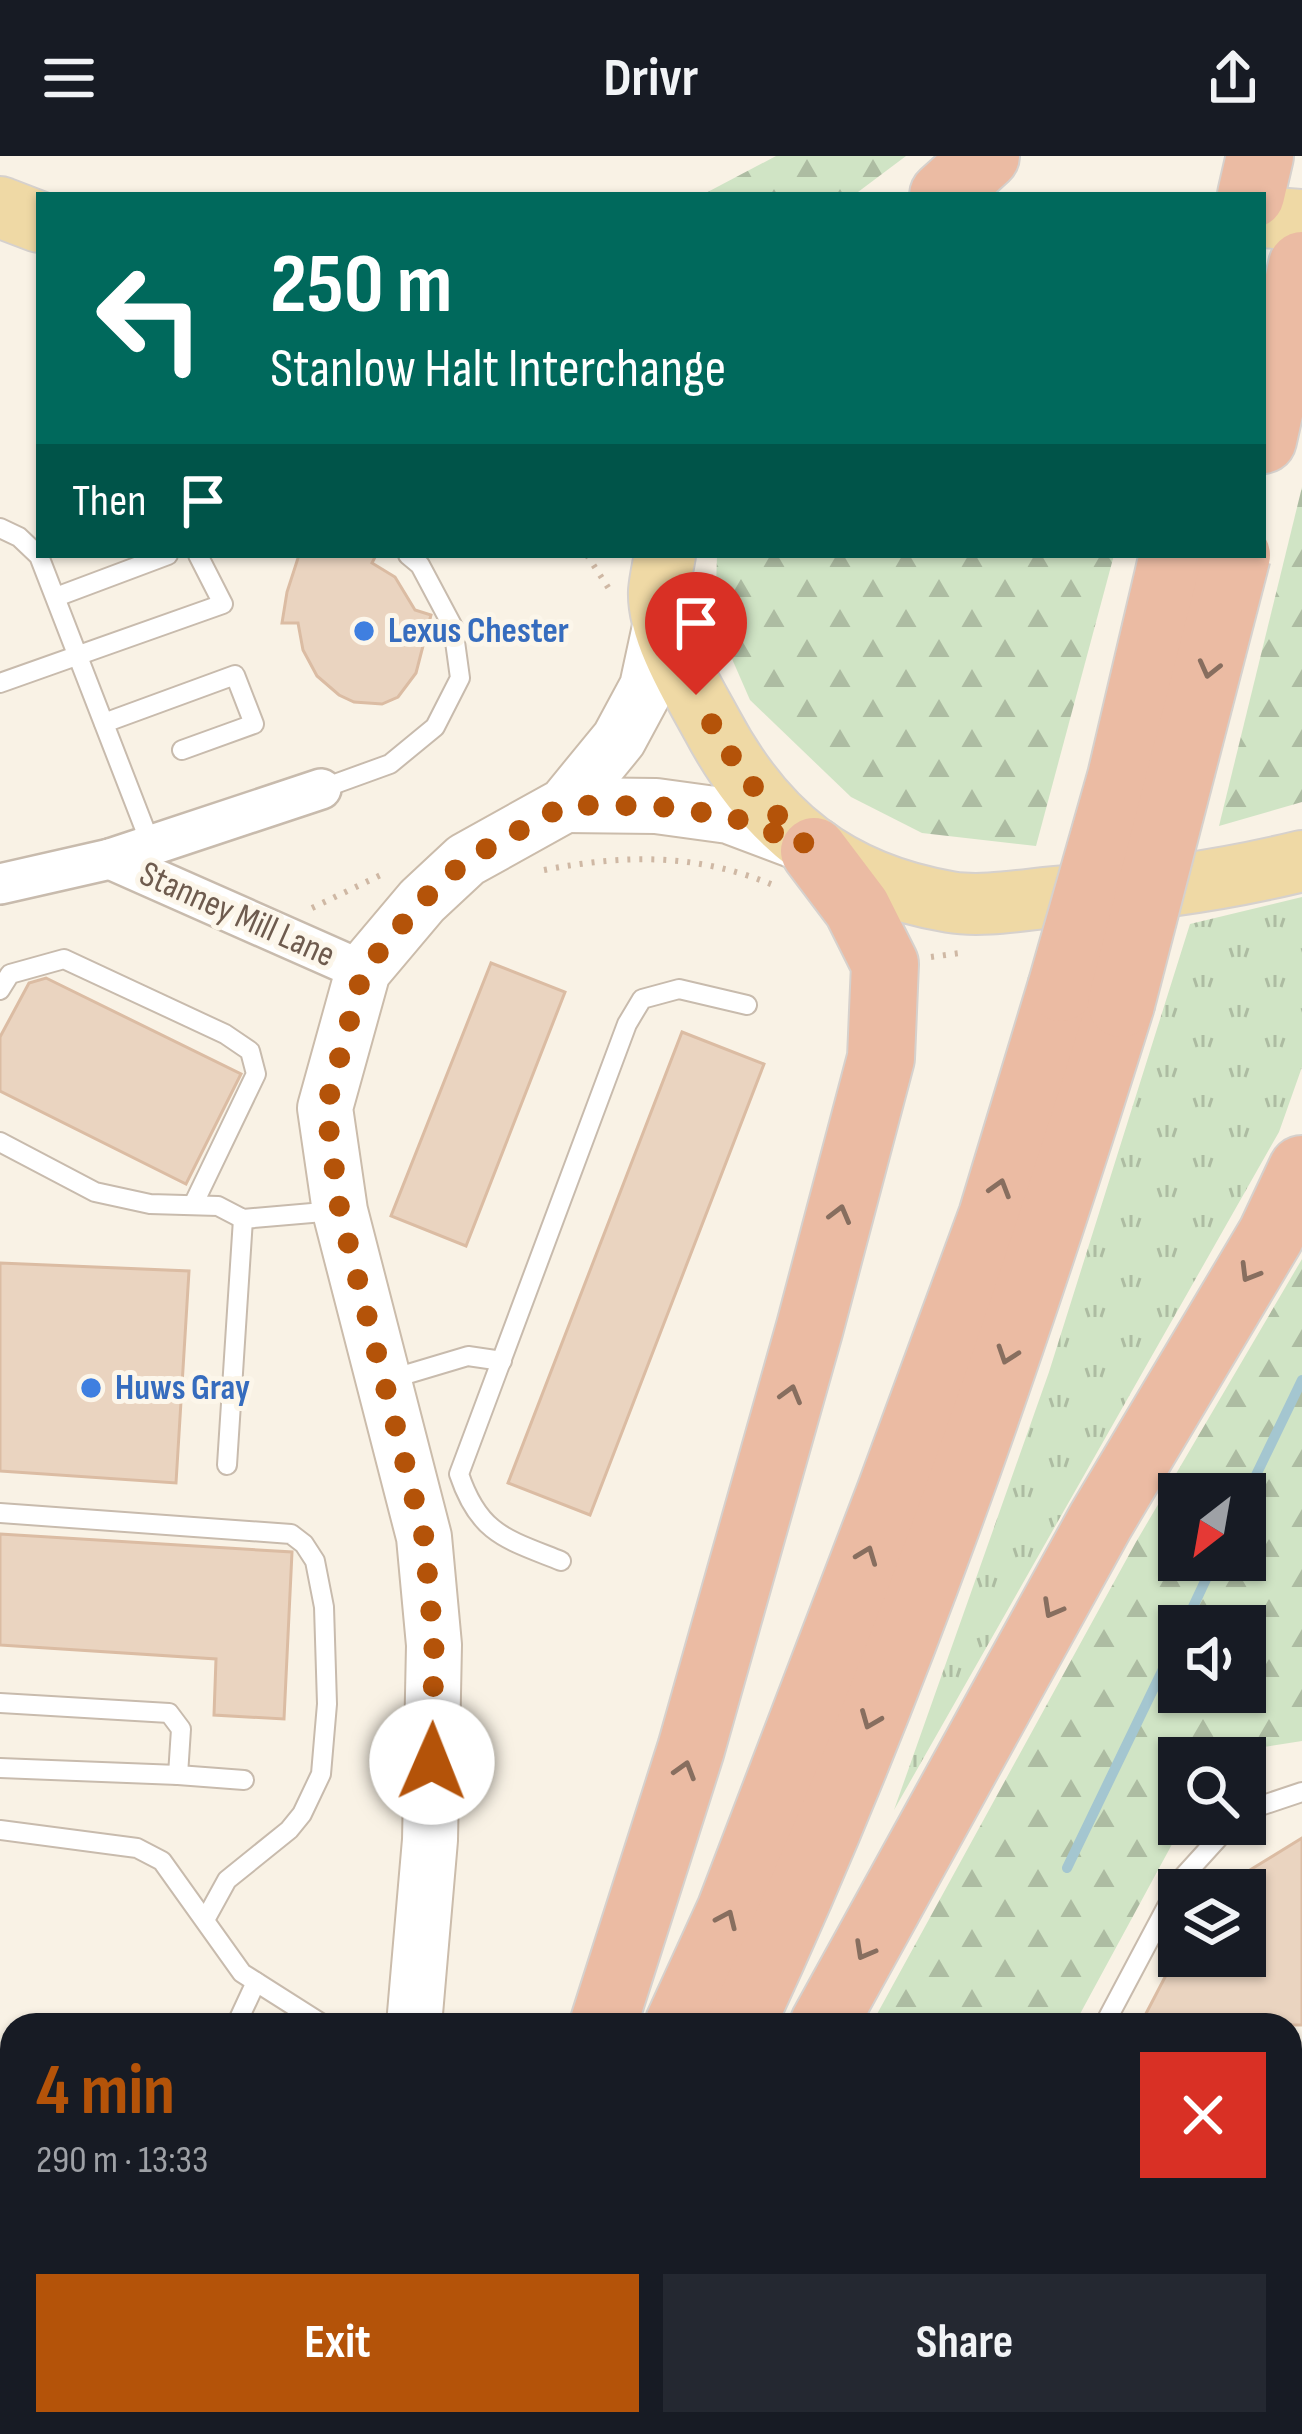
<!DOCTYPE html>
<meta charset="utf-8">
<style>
body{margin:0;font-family:"Sofia Sans Condensed",sans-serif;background:#242831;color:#f1f3f6;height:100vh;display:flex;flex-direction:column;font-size:45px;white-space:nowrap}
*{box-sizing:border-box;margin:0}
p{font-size:39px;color:#9ea1a6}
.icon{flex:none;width:66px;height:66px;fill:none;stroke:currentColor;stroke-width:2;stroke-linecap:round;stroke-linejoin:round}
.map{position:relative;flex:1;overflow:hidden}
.side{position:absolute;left:0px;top:1857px;width:1302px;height:423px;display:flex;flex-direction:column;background:#171b24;border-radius:36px 36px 0 0;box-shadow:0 3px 9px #0004}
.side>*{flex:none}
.guide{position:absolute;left:36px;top:36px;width:1230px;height:366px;border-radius:0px;box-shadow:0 3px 9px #0004;background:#00695c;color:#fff;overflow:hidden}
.needle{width:78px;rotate:211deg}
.fabs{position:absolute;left:1158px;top:1317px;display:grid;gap:24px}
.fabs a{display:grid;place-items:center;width:108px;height:108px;border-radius:0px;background:#171b24;box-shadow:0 3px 9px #0004;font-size:60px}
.pin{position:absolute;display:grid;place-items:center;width:102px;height:102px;color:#fff;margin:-123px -51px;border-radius:50% 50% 50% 0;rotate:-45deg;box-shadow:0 0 12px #0007}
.pin .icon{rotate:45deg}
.me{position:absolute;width:132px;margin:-66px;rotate:1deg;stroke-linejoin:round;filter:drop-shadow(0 0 9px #0008)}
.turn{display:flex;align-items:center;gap:42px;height:252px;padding:0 36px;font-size:54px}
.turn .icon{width:156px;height:156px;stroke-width:2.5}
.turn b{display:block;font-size:84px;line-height:102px}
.then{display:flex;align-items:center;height:114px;padding:0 36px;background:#0003;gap:24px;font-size:45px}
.round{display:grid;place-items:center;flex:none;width:126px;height:126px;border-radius:0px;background:#242831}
.headline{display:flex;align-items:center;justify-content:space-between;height:204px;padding:0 36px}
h1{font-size:72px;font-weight:700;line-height:90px;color:#b45309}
.primary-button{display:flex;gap:24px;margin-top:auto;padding:24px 36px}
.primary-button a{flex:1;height:138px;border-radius:0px;background:#b45309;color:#fff;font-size:48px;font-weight:700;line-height:138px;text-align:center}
.primary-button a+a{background:#242831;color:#f1f3f6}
header{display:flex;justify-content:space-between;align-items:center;height:156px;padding:0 36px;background:#171b24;font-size:54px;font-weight:700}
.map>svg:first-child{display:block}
.grass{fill:url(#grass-tufts)}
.forest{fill:url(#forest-firs);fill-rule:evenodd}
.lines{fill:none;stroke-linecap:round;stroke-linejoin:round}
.stream{stroke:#a4c6d0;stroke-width:10}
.building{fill:#ead4c0;stroke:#dbbca3;stroke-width:3}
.lane-casing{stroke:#c8bbad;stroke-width:22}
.street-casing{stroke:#c8bbad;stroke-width:44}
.secondary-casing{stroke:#cbbcab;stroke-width:58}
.primary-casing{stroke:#d6d1cd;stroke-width:64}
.highway-casing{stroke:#d6d1cd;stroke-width:70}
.path{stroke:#cfb8a4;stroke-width:6;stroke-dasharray:3 9;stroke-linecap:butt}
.lane{stroke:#fff;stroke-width:18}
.street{stroke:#fff;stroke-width:39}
.secondary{stroke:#fff;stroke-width:54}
.primary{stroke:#efd9a5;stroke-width:60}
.highway{stroke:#ebbba3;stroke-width:66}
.highway-bridge-casing{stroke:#d6d1cd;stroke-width:70;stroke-linecap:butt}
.highway-bridge{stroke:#ebbba3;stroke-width:66}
.oneway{stroke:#876e5f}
.route{stroke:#b45309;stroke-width:21;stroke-dasharray:0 37.8}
.shop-dot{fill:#3f7fe0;stroke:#fcf6ea;stroke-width:4.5}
.labels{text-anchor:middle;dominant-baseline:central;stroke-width:10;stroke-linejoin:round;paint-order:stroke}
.shop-label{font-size:36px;font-weight:bold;fill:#366cbe;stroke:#fcf6ea;text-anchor:start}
.street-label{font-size:36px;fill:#6e5b4e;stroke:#fcf6ea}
</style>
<header><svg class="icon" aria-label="menu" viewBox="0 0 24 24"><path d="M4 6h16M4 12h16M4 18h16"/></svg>Drivr<svg class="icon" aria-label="share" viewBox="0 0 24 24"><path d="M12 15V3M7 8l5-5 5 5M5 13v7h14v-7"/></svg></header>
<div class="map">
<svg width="1302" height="2278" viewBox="0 0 1302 2278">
<defs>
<pattern id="grass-tufts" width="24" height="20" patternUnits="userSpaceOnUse" patternTransform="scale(3)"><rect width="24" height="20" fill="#d0e4c5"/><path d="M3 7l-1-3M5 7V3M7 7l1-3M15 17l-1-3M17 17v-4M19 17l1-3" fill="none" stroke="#adbca2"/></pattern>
<pattern id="forest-firs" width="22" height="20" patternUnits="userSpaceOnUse" patternTransform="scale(3)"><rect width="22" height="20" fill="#d0e4c5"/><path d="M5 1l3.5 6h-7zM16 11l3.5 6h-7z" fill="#adbca2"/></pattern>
</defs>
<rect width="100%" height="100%" fill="#f9f2e5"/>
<path class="grass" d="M 1302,741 L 1302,911 L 1279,976 L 894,1654 L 1049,1216 L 1190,768 Z"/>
<g class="forest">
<path d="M 776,0 L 906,0 L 854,39 L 702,39 Z"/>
<path d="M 1302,331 L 1302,646 L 1219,670 Z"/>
<path d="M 717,399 L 1114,399 L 1036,690 L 922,677 L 851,641 L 750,544 L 715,464 Z"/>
<path d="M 1302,1103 L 1302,1585 L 1251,1593 L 1242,1602 L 1179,1602 L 1179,1668 L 1183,1668 L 1074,1869 L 871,1869 L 1136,1386 ZM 1245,1338 L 1245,1404 L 1179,1404 L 1179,1338 ZM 1245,1470 L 1245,1536 L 1179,1536 L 1179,1470 Z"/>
<path d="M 654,2268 L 859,2268 L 854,2278 L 649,2278 Z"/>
</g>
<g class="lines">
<g class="stream">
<path d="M 1245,1342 L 1302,1224"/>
<path d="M 1184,1470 L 1215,1404"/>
<path d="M 1067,1712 L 1179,1480"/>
</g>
</g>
<g class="building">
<path d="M 299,399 L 376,399 L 372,407 L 395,421 L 415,454 L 431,459 L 416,517 L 398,541 L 382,548 L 354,546 L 339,539 L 317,520 L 303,494 L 298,467 L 282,467 L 287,436 Z"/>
<path d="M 491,807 L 565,836 L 466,1090 L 391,1060 Z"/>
<path d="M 46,822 L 241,918 L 186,1028 L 0,935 L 0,881 L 29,827 Z"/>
<path d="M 682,876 L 764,908 L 590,1359 L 508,1327 Z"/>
<path d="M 0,1107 L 189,1115 L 176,1327 L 0,1315 Z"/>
<path d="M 0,1378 L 292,1396 L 284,1563 L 214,1559 L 216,1503 L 0,1489 Z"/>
<path d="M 1302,1682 L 1302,1869 L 1140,1869 L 1176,1800 L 1245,1800 L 1245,1717 Z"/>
</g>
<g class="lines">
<g class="lane-casing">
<g id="lane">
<path d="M 0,372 L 19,381 L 39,400 L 151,689"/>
<path d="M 56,441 L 168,399"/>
<path d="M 0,527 L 223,448 L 198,399"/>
<path d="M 104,567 L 235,519 L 254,568 L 182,594"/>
<path d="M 321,633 L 390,608 L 435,571 L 460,522 L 453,471 L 420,409 L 408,399"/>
<path d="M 0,834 L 10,818 L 64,803 L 225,878 L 250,895 L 256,918 L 193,1049"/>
<path d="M 0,986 L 95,1036 L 150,1048 L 218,1050 L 243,1063 L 335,1055"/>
<path d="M 391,1223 L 468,1200 L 502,1205"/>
<path d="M 227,1309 L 243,1063"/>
<path d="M 0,1357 L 291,1378 L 304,1388 L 315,1405 L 324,1451 L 327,1548 L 321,1618 L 302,1658 L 289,1674 L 227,1724 L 205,1764"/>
<path d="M 561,1405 C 506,1383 479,1378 459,1318 L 627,868 L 642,843 L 679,833 L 747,849"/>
<path d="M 0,1547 L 169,1557 L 181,1573 L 178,1619 L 0,1612"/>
<path d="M 178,1619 L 244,1624"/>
<path d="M 1245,1655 L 1302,1636"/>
<path d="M 0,1674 L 137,1692 L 162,1705 L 242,1817 L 324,1869"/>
<path d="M 236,1869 L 256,1826"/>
<path d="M 1104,1869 L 1182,1722 L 1231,1668"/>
<path d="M 891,2278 L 897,2268"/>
</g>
</g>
<g class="street-casing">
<g id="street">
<path d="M 110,703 L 363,815"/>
<path d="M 0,728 L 110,703 L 321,633"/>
</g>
</g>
<g class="secondary-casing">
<g id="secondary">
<path d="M 565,649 L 656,650 L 729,660 L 806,689"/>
<path d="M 414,1869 L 430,1684 L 434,1489 L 424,1381 L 340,1055 L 325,952 L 363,815 L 422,745 L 466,704 L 565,649 L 619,583 L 647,531 L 663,457"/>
<path d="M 280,2278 L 284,2268"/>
</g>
</g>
<g class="primary-casing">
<g id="primary">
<path d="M 0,51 L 39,66"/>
<path d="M 1263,61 L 1302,64"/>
<path d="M 665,399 C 663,411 660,423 659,435 C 657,476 693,534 712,569 C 765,669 838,727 950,746 C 986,752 1032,742 1068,740 C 1149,735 1224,724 1302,705"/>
</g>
</g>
<g class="highway-casing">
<g id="highway">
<path d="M 943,39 L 986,0"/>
<path d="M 1251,39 L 1260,0"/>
<path d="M 1263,284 L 1302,109"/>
<path d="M 603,1869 L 691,1593 L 810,1171 L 881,902 L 885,808 L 857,752 L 814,695"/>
<path d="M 678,1869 L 730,1755 L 890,1337 L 992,1060 L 1061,832"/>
<path d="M 741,1869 C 895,1539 1013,1194 1121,848"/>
<path d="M 823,1869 L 1100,1366 L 1271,1079 L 1302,1013"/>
<path d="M 481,2278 L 487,2268"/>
<path d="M 596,2278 L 602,2268"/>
</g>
</g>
<g class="path">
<path d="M 587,399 L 611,436"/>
<path d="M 544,714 C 628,698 698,697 778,731"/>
<path d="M 312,752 L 387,716"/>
<path d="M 931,801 L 960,797"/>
<path d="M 1290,1994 L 1302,1972"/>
<path d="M 1290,2255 L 1302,2272"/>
<path d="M 1109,2278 L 1114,2268"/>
</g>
<use href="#lane" class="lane"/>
<use href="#street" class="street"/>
<use href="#secondary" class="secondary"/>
<use href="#primary" class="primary"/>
<use href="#highway" class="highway"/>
<g class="highway-bridge-casing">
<g id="highway-bridge">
<path d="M 1061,832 L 1121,621 L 1173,399"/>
<path d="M 1121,848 L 1237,399"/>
</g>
</g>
<use href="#highway-bridge" class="highway-bridge"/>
</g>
<defs><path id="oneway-chevron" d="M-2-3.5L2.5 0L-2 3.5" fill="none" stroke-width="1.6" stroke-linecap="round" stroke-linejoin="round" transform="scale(3)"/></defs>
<g class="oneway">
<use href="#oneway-chevron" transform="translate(1209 513) rotate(104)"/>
<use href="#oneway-chevron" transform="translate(1000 1032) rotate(-73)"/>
<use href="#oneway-chevron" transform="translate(840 1058) rotate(-75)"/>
<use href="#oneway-chevron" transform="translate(1249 1117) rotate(121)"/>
<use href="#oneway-chevron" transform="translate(1007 1199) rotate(109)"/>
<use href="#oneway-chevron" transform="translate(791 1238) rotate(-74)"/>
<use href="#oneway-chevron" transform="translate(867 1399) rotate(-69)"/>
<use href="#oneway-chevron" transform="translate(1052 1453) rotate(119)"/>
<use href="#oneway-chevron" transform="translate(870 1564) rotate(112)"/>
<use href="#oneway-chevron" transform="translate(685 1614) rotate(-73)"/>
<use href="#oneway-chevron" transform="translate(727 1763) rotate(-66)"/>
<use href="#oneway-chevron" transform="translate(864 1795) rotate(119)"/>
</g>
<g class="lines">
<path class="route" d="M 432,1606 L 434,1489 L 424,1381 L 340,1055 L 326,952 L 363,815 L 422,745 L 466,704 L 565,649 L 656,650 L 729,660 L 806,689 C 756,639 729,602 696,539"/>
</g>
<g class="shop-dot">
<circle cx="364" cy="475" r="12"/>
<circle cx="91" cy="1232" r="12"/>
</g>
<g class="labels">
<g class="shop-label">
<text x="388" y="475">Lexus Chester</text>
<text x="115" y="1232">Huws Gray</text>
</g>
<g class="street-label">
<text transform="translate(237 759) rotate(24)">Stanney Mill Lane</text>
</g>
</g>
</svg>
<div class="fabs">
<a><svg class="needle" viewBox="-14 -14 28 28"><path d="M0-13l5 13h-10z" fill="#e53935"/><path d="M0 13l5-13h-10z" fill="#9ea1a6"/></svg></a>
<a><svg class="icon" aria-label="sound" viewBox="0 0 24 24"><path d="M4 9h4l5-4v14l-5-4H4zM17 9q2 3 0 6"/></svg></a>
<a><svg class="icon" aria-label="search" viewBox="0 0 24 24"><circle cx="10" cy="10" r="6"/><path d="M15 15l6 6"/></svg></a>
<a><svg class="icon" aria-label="layers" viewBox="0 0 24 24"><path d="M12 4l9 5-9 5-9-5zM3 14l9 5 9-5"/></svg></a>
</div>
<div class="pin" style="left:696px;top:539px;background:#d93025"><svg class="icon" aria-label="arrive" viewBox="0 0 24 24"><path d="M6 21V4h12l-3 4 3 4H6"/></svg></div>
<svg class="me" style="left:432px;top:1606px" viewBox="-20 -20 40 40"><circle r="19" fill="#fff"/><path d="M0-13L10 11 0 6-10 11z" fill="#b45309"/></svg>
<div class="guide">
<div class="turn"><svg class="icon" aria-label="left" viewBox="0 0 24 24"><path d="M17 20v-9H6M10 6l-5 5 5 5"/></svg><div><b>250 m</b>Stanlow Halt Interchange</div></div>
<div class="then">Then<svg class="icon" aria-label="arrive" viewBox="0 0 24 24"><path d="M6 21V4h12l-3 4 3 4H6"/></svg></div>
</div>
<section class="side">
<div class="headline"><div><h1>4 min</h1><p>290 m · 13:33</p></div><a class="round" style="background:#d93025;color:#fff"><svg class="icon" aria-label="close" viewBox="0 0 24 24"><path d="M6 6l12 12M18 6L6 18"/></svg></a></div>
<div class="primary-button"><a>Exit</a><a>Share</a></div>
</section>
</div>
